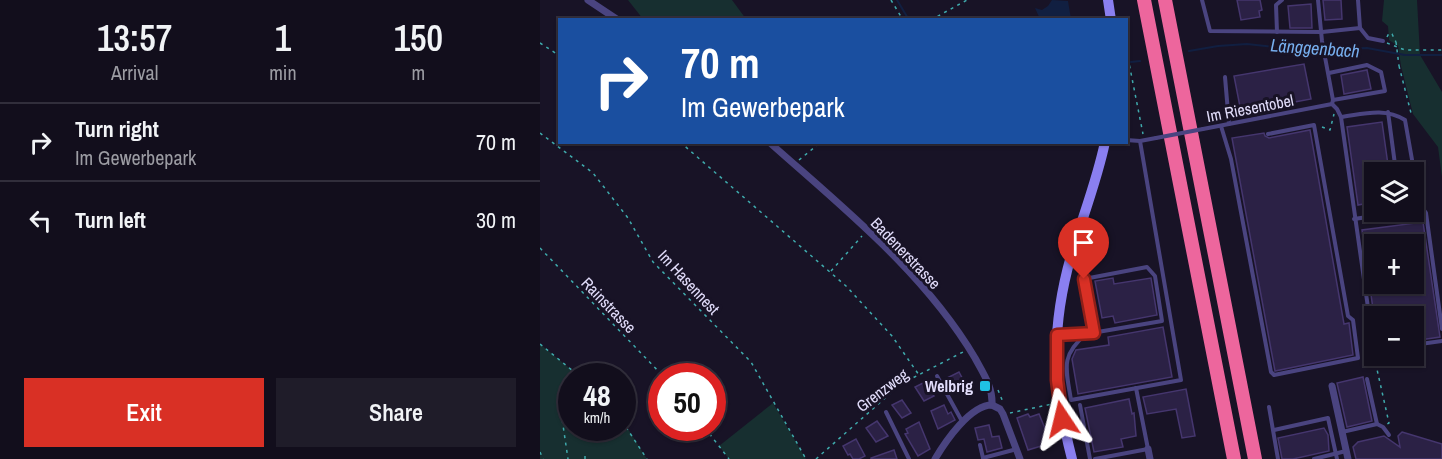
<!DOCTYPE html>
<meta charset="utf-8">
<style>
body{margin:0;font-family:"Archivo Narrow",sans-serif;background:#1f1c29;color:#f1f3f6;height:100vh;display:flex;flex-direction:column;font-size:22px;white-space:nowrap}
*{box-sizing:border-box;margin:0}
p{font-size:20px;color:#9c9ca3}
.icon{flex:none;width:33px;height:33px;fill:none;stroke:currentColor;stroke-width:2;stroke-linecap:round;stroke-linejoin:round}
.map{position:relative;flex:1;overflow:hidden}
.details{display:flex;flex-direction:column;background:#120e1c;width:540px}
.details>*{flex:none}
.banner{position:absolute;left:18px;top:18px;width:570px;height:126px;border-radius:0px;box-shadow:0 2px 4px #0004,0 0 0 2px #312e3b;background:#1a4fa0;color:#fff;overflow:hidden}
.fabs{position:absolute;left:824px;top:162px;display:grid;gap:12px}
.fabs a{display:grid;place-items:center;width:60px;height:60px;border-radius:0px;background:#120e1c;box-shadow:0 2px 4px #0004,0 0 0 2px #312e3b;font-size:30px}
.speed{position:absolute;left:18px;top:363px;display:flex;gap:12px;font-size:30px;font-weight:700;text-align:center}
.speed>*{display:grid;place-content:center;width:78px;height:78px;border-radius:50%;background:#120e1c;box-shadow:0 2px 4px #0004,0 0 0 2px #312e3b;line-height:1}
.speed small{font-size:15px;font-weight:400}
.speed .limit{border:9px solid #d22;background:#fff;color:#111}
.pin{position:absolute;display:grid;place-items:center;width:51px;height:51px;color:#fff;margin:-62px -26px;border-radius:50% 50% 50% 0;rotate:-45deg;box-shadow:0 0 6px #0007}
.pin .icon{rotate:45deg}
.me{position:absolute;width:66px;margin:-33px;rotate:350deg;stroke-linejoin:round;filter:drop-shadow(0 0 4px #0008)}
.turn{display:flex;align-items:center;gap:21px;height:126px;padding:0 24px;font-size:27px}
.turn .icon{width:78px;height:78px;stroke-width:2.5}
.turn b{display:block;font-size:42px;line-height:51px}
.eta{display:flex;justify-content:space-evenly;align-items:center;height:102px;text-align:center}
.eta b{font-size:36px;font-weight:600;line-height:42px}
.action{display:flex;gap:12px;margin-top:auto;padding:12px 24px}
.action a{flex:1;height:69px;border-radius:0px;background:#d93025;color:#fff;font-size:24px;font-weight:600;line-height:69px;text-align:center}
.action a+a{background:#1f1c29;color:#f1f3f6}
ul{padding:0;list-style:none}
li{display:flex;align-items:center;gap:18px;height:78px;padding:0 24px;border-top:2px solid #312e3b}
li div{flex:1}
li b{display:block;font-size:22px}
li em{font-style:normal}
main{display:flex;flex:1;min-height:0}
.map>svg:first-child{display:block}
.green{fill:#172f30}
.water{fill:#111f41}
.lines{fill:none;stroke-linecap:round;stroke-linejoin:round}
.stream{stroke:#111f41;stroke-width:2}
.building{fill:#2b2145;stroke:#45366e;stroke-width:1.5;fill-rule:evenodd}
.path{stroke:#3fabad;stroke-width:1.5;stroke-dasharray:3 4.5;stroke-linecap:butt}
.lane{stroke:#4a4480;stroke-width:4}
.street{stroke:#4a4480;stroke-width:7}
.secondary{stroke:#8a7ff0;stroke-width:10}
.highway{stroke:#ed669d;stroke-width:14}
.path-bridge{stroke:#3fabad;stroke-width:1.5;stroke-dasharray:3 4.5;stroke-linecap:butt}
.lane-bridge{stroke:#4a4480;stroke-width:4}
.route-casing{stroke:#8d1f18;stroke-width:15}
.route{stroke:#d93025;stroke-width:10}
.poi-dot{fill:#1fc2e4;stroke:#181326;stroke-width:2}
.labels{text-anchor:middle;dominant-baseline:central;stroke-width:6;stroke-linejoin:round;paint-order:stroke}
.street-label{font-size:16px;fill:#e2ddfb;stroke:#181326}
.poi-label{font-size:16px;font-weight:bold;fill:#e2ddfb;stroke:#181326;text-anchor:end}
.water-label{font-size:18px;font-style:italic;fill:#77afef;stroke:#181326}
</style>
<main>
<section class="details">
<div class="eta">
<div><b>13:57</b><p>Arrival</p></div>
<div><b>1</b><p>min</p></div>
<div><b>150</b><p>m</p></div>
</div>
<ul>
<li><svg class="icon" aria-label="right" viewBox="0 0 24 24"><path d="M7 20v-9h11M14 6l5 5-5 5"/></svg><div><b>Turn right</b><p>Im Gewerbepark</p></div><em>70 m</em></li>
<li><svg class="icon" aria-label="left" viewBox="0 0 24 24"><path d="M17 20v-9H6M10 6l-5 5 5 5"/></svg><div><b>Turn left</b></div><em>30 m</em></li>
</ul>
<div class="action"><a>Exit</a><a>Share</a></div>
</section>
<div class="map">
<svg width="902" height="459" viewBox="0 0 902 459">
<rect width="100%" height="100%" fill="#181326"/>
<g class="green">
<path d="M 88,0 L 192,0 L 206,19 L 103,19 Z"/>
<path d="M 844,0 L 877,0 L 880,55 L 902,92 L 902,177 L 898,147 L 873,114 L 861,66 L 858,46 L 849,40 L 848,26 L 842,21 Z"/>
<path d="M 0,344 L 39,376 L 32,376 L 32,428 L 82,428 L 83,421 L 107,459 L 0,459 Z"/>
<path d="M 233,403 L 266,459 L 189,459 L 179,446 Z"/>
</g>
<path class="water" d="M 512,0 L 528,1 L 531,19 L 500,19 L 495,8 L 502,10 L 508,6 Z"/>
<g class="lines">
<g class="stream">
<path d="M 357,0 L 369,20"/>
<path d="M 649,51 L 678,46 L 707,44 L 762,50 L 827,48 L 865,55 L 902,55"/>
<path d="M 591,62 L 600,61"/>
</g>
</g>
<g class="building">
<path d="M 697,0 L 720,0 L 722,10 L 719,11 L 720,17 L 701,20 Z"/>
<path d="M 783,0 L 801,0 L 802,19 L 785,20 Z"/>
<path d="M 771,4 L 772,28 L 750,28 L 748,6 Z"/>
<path d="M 764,64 L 771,99 L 701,112 L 694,76 Z"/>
<path d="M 827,70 L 831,89 L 804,94 L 801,75 Z"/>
<path d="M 842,122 L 849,172 L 834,172 L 834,202 L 818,205 L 807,127 Z"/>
<path d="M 770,130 L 804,324 L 809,323 L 813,355 L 735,371 L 692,138 L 724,133 L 725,136 L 729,138 Z"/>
<path d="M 883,222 L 900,337 L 873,341 L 873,316 L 834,316 L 822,230 ZM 834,244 L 873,244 L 873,284 L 834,284 Z"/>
<path d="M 573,278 L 574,284 L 611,278 L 617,315 L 575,323 L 573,316 L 562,318 L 555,281 Z"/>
<path d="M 623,327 L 632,377 L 538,394 L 532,359 L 536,350 L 569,345 L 568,337 Z"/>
<path d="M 419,372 L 427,387 L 417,392 L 407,378 Z"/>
<path d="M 823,377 L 832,421 L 807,427 L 797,383 Z"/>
<path d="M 385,382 L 394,396 L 384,401 L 375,387 Z"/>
<path d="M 646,389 L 655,436 L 642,438 L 636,409 L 607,414 L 603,397 Z"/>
<path d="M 589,399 L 592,414 L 594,413 L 596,436 L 581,439 L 583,447 L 554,452 L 545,408 Z"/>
<path d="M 362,400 L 371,413 L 362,418 L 352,405 Z"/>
<path d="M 404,405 L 408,414 L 411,412 L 415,420 L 398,429 L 391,411 Z"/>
<path d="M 488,414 L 490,417 L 499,414 L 511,443 L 488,450 L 477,418 Z"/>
<path d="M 337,421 L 348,436 L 336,442 L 326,428 Z"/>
<path d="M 379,422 L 390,449 L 378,456 L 365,434 L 368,433 L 366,429 Z"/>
<path d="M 449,425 L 452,437 L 459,436 L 462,448 L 447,452 L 444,439 L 438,440 L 435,428 Z"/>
<path d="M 784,428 L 788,435 L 789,451 L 753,459 L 742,459 L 738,438 Z"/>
<path d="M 862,432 L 902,444 L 902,459 L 816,459 L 813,447 L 818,442 L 844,436 L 860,447 L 858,436 Z"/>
<path d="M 316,439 L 325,456 L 319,459 L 313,459 L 310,454 L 308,455 L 303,446 Z"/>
<path d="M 354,450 L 357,459 L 331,459 L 331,458 Z"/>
</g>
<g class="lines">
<g class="path">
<path d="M 351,0 L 363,20"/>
<path d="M 391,20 L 427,0"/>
<path d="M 847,37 L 849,33 L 852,34 L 856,42"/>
<path d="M 0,43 L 20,56"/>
<path d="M 847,43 L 865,50 L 902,50"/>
<path d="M 588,58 L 603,134"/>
<path d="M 859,66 L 871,113 L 870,114"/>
<path d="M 782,127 L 790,130 L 794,114"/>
<path d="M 0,133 L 53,173 L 88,218 L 113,262 L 211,362 L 266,459"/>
<path d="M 140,142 L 306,286 L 352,336 L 379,375"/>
<path d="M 259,160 L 281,142"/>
<path d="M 0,248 L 123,376"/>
<path d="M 291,271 L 322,236"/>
<path d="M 0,344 L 39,376"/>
<path d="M 834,356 L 849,423 L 847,424"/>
<path d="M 458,390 L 463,402"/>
<path d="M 19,398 L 28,459"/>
<path d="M 470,413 L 512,404"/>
<path d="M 82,421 L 107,459"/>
<path d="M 165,428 L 189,459"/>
<path d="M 0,452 L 3,459"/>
<path d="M 45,459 L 45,454"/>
<path d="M 276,459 L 361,384 L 423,352"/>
</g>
<g class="lane">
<path d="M 662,0 L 670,31 L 782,32 L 820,28 L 818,0"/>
<path d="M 820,28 L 828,38 L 843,41"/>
<path d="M 737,32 L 736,5 L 742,0"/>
<path d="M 789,73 L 827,65 L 841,72 L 845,91 L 793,100"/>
<path d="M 685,77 L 689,124"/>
<path d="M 792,104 L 797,109 L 801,117 L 834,350"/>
<path d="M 848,112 L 856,172"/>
<path d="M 801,117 C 823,114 845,107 865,120 L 880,205 L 886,213 L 902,329"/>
<path d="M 681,126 L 691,159 L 731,372 L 734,375 L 818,358 L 813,320 L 808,316 L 774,125 L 728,134"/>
<path d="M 663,129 L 792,104 L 793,100 L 782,41 L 778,0"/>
<path d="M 586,140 L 600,141 L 616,138"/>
<path d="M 814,219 L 861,212"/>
<path d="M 546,334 C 520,356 526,369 531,400 L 641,380 L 600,141"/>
<path d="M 517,335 L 546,334 L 622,321 L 615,276 L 607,267 L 544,279 L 553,333"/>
<path d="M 873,345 L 902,341"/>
<path d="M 397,376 L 423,423"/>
<path d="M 827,379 L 837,424"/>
<path d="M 540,405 L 550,459"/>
<path d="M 729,407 L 738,459"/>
<path d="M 346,412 L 369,459"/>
<path d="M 734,430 L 788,418 L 797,459"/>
<path d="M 802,432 L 837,424 L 843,427 L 849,435"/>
<path d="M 440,445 L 443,458"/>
<path d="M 443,458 L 477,449"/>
<path d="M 555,459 L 608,449 L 596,388"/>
<path d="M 774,459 L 806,451"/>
</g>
<g class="street">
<path d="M 48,0 L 78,20"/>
<path d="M 229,142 C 303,208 384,272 435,358 C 443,373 453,387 452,405"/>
<path d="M 792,386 L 808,459"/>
<path d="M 608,449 L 610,459"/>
<path d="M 395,459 C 405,442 430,405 452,405 L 460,409 L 463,414 L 480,459"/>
</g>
<g class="secondary">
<path d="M 568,0 L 571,20"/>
<path d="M 532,459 C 513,386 510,330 531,256 C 542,218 557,181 565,142"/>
</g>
<g class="highway">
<path d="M 604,0 L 694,459"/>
<path d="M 625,0 L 715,459"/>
</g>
<path class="path-bridge" d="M 856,42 L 859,66"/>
<path class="lane-bridge" d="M 616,138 L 663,129"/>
</g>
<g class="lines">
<g class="route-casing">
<path id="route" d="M 522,419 L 517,380 L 517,335 L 554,333 L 544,279"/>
</g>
<use href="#route" class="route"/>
</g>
<rect class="poi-dot" x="439" y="380" width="12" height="12" rx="3"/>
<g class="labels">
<g class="street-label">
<text transform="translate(710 108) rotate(-11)">Im Riesentobel</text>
<text transform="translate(366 253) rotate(46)">Badenerstrasse</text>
<text transform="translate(149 282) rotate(47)">Im Hasennest</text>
<text transform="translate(69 305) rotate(46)">Rainstrasse</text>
<text transform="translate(342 390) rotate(-37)">Grenzweg</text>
</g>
<g class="poi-label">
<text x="433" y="386">Welbrig</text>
</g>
<g class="water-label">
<text transform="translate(775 48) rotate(4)">Länggenbach</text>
</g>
</g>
</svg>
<div class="fabs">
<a><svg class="icon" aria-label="layers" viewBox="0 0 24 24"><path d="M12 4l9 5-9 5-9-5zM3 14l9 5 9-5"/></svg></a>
<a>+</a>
<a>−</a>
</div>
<div class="speed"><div>48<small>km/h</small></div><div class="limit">50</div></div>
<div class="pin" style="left:544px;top:279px;background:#d93025"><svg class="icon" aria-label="arrive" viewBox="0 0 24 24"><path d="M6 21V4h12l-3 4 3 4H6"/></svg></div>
<svg class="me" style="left:522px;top:419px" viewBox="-20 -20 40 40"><path d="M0-17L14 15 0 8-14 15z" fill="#d93025" stroke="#fff" stroke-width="4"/></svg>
<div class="banner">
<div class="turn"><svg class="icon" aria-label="right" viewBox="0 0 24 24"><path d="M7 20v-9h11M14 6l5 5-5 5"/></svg><div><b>70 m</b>Im Gewerbepark</div></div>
</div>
</div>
</main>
